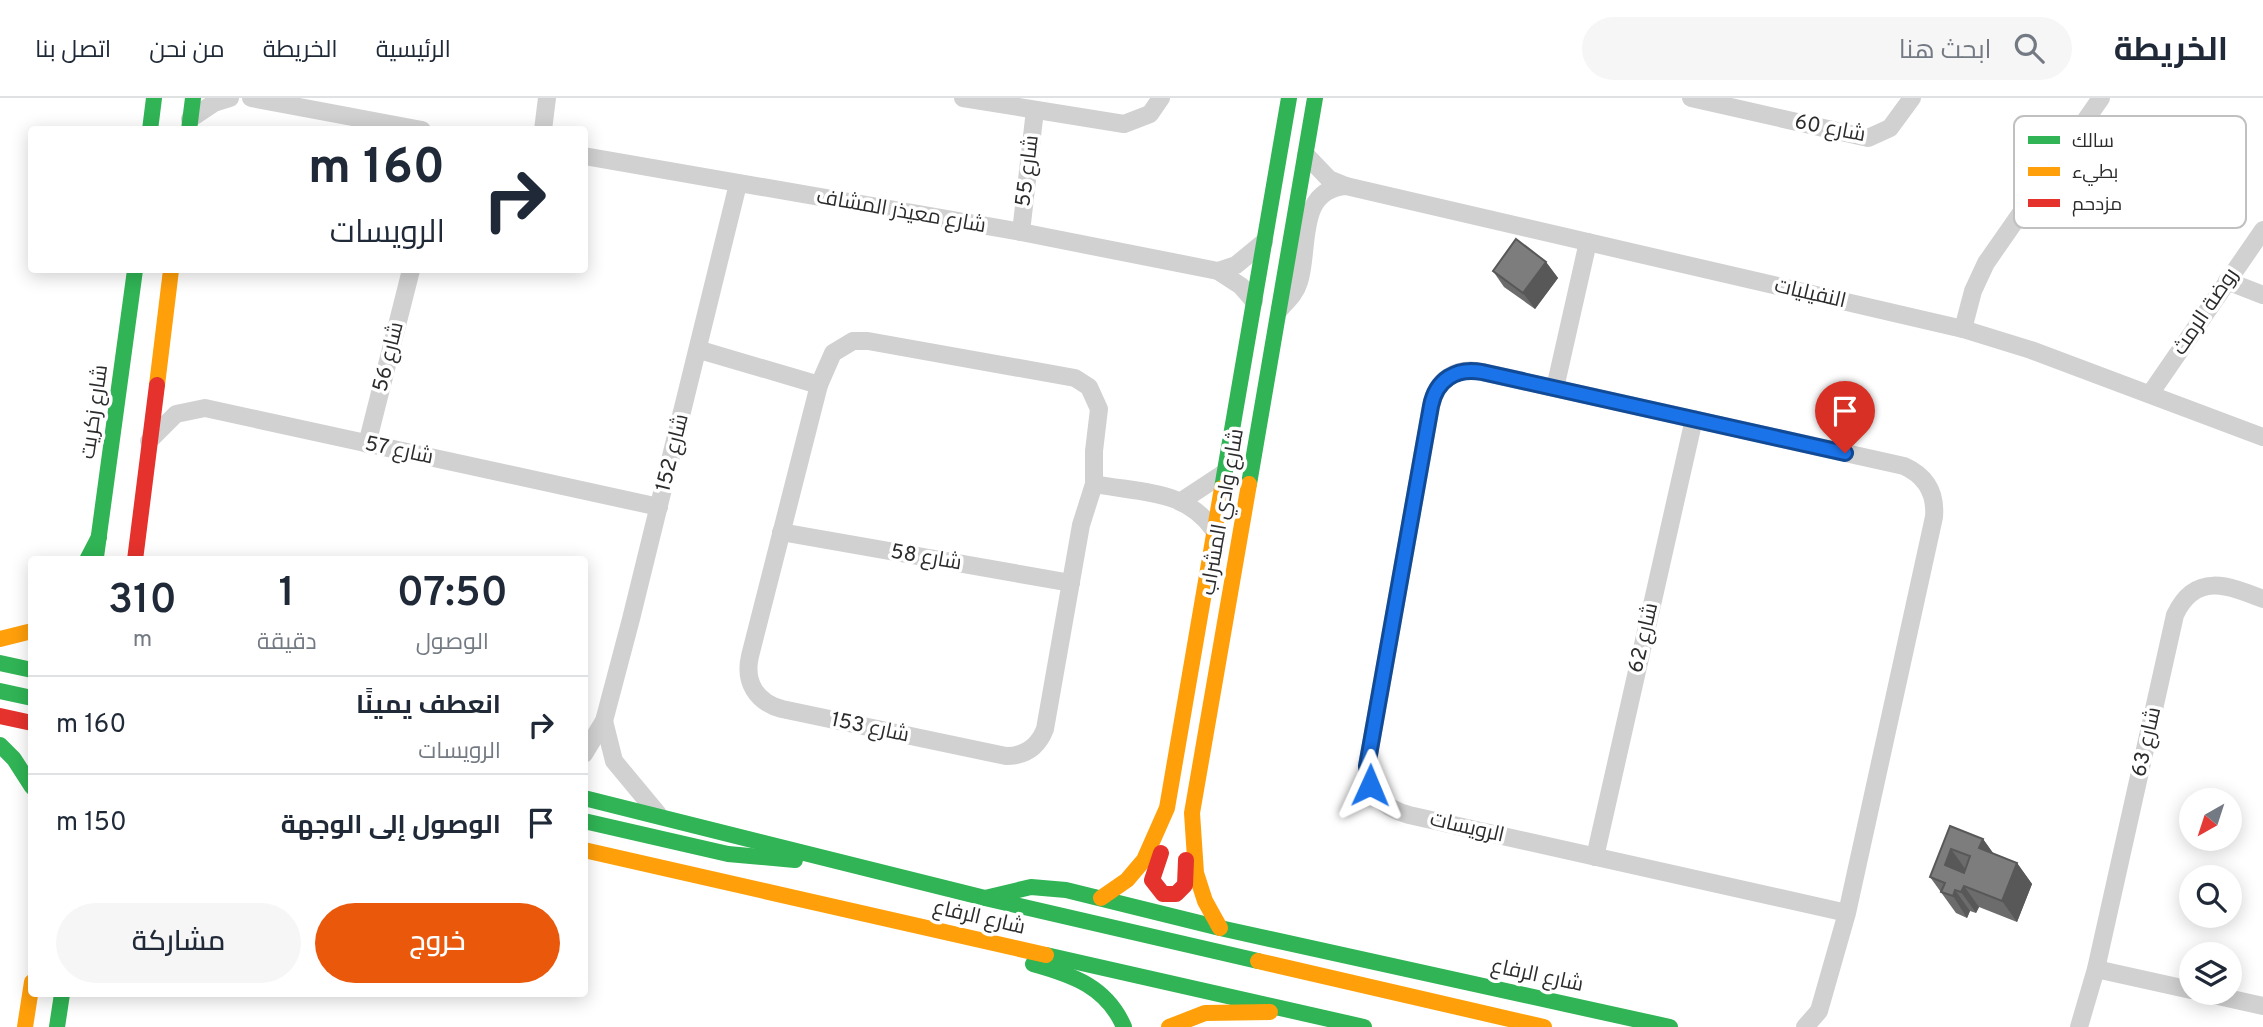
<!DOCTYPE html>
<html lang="ar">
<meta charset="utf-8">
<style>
body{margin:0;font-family:Overpass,Cairo,sans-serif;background:#f6f6f7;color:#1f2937;direction:rtl;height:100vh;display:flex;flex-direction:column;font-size:26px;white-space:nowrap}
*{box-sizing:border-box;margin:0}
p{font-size:23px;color:#747a83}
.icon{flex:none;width:38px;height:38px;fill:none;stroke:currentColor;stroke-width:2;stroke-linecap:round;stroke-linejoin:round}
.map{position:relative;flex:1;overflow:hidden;direction:ltr}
.panel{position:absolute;left:28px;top:458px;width:560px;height:441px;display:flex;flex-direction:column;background:#fff;border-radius:7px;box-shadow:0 4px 18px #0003;direction:rtl}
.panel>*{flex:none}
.top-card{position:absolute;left:28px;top:28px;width:560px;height:147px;border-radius:7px;box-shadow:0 4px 18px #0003;direction:rtl;background:#fff;color:#1f2937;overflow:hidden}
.needle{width:46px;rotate:219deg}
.buttons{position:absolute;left:2179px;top:690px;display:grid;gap:14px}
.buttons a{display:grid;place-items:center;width:63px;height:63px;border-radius:50%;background:#fff;box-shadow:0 4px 18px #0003;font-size:35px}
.pin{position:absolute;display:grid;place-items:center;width:60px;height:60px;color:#fff;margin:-72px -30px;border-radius:50% 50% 50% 0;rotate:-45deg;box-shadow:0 0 7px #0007}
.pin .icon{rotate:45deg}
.me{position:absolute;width:77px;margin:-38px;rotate:1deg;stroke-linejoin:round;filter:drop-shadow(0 0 5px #0008)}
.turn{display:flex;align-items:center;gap:24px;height:147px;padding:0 28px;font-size:32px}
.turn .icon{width:91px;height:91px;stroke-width:2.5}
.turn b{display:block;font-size:49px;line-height:60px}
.eta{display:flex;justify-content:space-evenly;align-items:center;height:119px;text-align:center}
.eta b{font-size:42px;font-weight:600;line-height:49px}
.button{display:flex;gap:14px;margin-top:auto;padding:14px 28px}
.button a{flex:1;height:80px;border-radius:42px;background:#ea580c;color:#fff;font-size:28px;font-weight:600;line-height:80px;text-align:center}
.button a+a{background:#f6f6f7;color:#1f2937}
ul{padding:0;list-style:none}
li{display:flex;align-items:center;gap:21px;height:98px;padding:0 28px;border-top:2px solid #e0e1e3}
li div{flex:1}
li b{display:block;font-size:26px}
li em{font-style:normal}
header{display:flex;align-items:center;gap:42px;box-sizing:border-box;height:98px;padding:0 35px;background:#fff;border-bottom:2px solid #e0e1e3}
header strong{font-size:33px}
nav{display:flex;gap:38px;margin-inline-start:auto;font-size:24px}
.search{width:490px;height:63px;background:#f6f6f7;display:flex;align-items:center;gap:18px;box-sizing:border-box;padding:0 24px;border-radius:38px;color:#747a83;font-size:26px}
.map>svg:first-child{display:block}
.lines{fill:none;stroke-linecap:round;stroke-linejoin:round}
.street{stroke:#d1d1d1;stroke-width:18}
.fast{stroke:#30b455;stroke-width:16}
.slow{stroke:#ff9f0a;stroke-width:16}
.jam{stroke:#e5322d;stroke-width:16}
.wall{fill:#6c6c6c}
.shaded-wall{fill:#585858}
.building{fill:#7d7d7d;stroke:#585858;stroke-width:2;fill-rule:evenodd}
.route-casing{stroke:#114b97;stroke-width:18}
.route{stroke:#1a73e8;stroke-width:12}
.labels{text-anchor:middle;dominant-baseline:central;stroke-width:7;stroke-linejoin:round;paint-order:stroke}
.street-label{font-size:21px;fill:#2c2c2c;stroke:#fff}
.key{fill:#fff;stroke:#c0c0c0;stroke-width:2}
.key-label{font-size:19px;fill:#2c2c2c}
</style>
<header>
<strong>الخريطة</strong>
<div class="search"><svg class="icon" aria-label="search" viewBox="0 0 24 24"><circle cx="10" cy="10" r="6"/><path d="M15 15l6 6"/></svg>ابحث هنا</div>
<nav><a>الرئيسية</a><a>الخريطة</a><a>من نحن</a><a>اتصل بنا</a></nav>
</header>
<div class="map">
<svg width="2263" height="929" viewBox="0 0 2263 929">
<rect width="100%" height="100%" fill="#fff"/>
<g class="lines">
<g class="street">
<path d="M 251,0 L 422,32"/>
<path d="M 963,0 L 1124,26 L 1150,16 L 1161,0"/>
<path d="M 1691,0 L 1868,40 L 1890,30 L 1912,0"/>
<path d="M 190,21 L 214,5 L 230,0"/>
<path d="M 543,32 L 547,0"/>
<path d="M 1306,57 L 1329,81 L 1346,88 L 1963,231 L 2031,252 L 2263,339"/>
<path d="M 584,58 L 1021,134 L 1218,173 L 1241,188 L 1254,203"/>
<path d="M 1021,134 L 1035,12"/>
<path d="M 1218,173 L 1236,167 L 1264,144"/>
<path d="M 2227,183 L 2263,197"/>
<path d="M 1280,211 C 1287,203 1296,195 1299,184 C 1310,150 1296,92 1346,88"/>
<path d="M 1963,231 L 1973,193 L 1986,165 L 2101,0"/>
<path d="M 853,243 L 868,243 L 1075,280 L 1089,289 L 1099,311 L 1094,353 L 1094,386 L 1081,427 L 1045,631 C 1038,649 1025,658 1006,658 L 782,611 C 756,604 744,584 750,558 L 819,287 L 833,255 Z"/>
<path d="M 700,252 L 819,287"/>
<path d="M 1555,290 L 1588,144"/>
<path d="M 2150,296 L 2263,132"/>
<path d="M 149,343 L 176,316 L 205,310 L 659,409"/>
<path d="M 367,346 L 411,172"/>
<path d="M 1094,386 C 1141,395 1185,391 1214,432"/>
<path d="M 1183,402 L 1224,375"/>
<path d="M 781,434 L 1071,485"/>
<path d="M 604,623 L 614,663 L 658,716"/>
<path d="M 584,656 L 604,623 L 631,521 L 738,86"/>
<path d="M 1595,759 L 1694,321"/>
<path d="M 2096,871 L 2191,892"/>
<path d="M 2200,894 L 2263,908"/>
<path d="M 1805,929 L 1819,913 L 1847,815 L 1934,419 C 1936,395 1926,378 1904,368 L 1482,274 C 1456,268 1436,282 1431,308 L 1367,668 C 1368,695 1383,710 1409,717 L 1847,815"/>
<path d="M 2079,929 L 2096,871 L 2175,517 C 2195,474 2228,487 2263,501"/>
</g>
<g class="fast">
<path d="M 150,32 L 154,0"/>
<path d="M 189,32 L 193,0"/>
<path d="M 1249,386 L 1315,0"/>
<path d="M 1222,390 L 1289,0"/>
<path d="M 96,459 L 135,172"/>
<path d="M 87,462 L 99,439"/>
<path d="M 0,565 L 32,572"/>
<path d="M 0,593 L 32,600"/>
<path d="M 0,647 L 14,661 L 32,689"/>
<path d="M 584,700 L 985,800 L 1258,863"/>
<path d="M 584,723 L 728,756 L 795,762"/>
<path d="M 985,800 L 1031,789 L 1066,792 L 1220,830 L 1670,929"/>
<path d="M 1046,857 L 1364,929"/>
<path d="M 1033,866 C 1073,877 1107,889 1124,929"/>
<path d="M 57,929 L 62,896"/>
</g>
<g class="slow">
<path d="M 157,287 L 171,172"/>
<path d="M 0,541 L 32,533"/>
<path d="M 584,752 L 1046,857"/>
<path d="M 1101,800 L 1127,782 L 1144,762 L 1167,710 L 1222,390"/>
<path d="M 1220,830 L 1205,803 L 1196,775 L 1192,715 L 1249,386"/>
<path d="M 1258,863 L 1544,929"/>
<path d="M 25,929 L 32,884"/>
<path d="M 1169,929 L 1205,915 L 1270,914"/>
</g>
<g class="jam">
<path d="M 135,462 L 157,287"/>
<path d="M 0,618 L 32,625"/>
<path d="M 1161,755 L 1152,782 L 1163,796 L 1176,796 L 1185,787 L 1186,762"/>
</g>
</g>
<g class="wall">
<path d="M 1546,164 L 1558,180 L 1535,211 L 1504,189 L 1493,173 Z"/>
<path d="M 1950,728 L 1983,741 L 1993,755 L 2017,765 L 2032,786 L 2017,824 L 1979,809 L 1976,815 L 1970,813 L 1967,820 L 1956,815 L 1930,779 Z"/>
</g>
<g class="shaded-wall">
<path d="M 1546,164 L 1558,180 L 1535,211 L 1523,195 Z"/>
<path d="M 1983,741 L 1998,762 L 1979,750 Z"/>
<path d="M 1951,751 L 1966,772 L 1960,789 L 1945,767 Z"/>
<path d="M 2017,765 L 2032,786 L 2017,824 L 2002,803 Z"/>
<path d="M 1964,788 L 1979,809 L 1976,815 L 1961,794 Z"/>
<path d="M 1955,792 L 1970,813 L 1967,820 L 1953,798 Z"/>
</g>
<g class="building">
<path d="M 1516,141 L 1546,164 L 1523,195 L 1493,173 Z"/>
<path d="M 1950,728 L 1983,741 L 1979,750 L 2017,765 L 2002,803 L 1964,788 L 1961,794 L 1955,792 L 1953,798 L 1941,794 L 1945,785 L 1930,779 ZM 1951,751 L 1970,758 L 1964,775 L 1945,767 Z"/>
</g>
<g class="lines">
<g class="route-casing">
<path id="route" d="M 1370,687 L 1367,668 L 1431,308 C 1436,282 1456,269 1482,274 L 1845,355"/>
</g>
<use href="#route" class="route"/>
</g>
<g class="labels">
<g class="street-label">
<text transform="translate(1830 31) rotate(11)">شارع 60</text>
<text transform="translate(1028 73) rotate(-83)">شارع 55</text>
<text transform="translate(901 114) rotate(10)">شارع معيذر المشاف</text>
<text transform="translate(1810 196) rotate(13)">النفيليات</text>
<text transform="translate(2206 214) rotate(-56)">روضة الرمث</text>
<text transform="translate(389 259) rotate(-76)">شارع 56</text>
<text transform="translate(95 314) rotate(-82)">شارع زكريت</text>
<text transform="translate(399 353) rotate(12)">شارع 57</text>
<text transform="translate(673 355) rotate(-76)">شارع 152</text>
<text transform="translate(1223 414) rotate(-80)">شارع وادي المشراب</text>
<text transform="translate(926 460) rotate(10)">شارع 58</text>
<text transform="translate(1644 540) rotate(-77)">شارع 62</text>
<text transform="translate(870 630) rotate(12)">شارع 153</text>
<text transform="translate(2147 644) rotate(-77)">شارع 63</text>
<text transform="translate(1467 730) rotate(13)">الرويسات</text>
<text transform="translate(979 820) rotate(13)">شارع الرفاع</text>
<text transform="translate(1537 878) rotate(12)">شارع الرفاع</text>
</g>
</g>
<rect x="2014" y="18" width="232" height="112" rx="10" class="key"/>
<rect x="2028" y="38" width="32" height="8" fill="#30b455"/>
<rect x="2028" y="69" width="32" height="9" fill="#ff9f0a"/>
<rect x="2028" y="101" width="32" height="8" fill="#e5322d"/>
<g class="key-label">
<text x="2072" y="49">سالك</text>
<text x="2072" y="80">بطيء</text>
<text x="2072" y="112">مزدحم</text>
</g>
</svg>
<div class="buttons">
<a><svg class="needle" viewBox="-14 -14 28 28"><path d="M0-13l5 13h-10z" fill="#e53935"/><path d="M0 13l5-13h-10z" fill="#747a83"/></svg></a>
<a><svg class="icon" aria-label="search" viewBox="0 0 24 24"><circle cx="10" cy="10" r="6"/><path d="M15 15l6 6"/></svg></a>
<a><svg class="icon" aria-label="layers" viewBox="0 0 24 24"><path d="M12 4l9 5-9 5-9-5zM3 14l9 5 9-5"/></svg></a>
</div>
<div class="pin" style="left:1845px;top:355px;background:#d93025"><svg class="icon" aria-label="arrive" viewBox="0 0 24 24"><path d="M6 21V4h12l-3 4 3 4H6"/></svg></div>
<svg class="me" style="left:1370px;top:687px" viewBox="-20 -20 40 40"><path d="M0-17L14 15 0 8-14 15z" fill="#1a73e8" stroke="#fff" stroke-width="4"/></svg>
<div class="top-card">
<div class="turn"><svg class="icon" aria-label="right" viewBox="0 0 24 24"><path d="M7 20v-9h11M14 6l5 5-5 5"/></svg><div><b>160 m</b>الرويسات</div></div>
</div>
<section class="panel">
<div class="eta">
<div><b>07:50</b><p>الوصول</p></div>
<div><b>1</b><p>دقيقة</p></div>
<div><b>310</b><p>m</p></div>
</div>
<ul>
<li><svg class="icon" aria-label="right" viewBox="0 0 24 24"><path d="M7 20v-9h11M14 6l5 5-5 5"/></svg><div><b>انعطف يمينًا</b><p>الرويسات</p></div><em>160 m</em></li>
<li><svg class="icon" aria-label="arrive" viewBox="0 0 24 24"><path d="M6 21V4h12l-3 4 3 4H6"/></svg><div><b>الوصول إلى الوجهة</b></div><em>150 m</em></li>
</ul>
<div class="button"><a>خروج</a><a>مشاركة</a></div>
</section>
</div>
